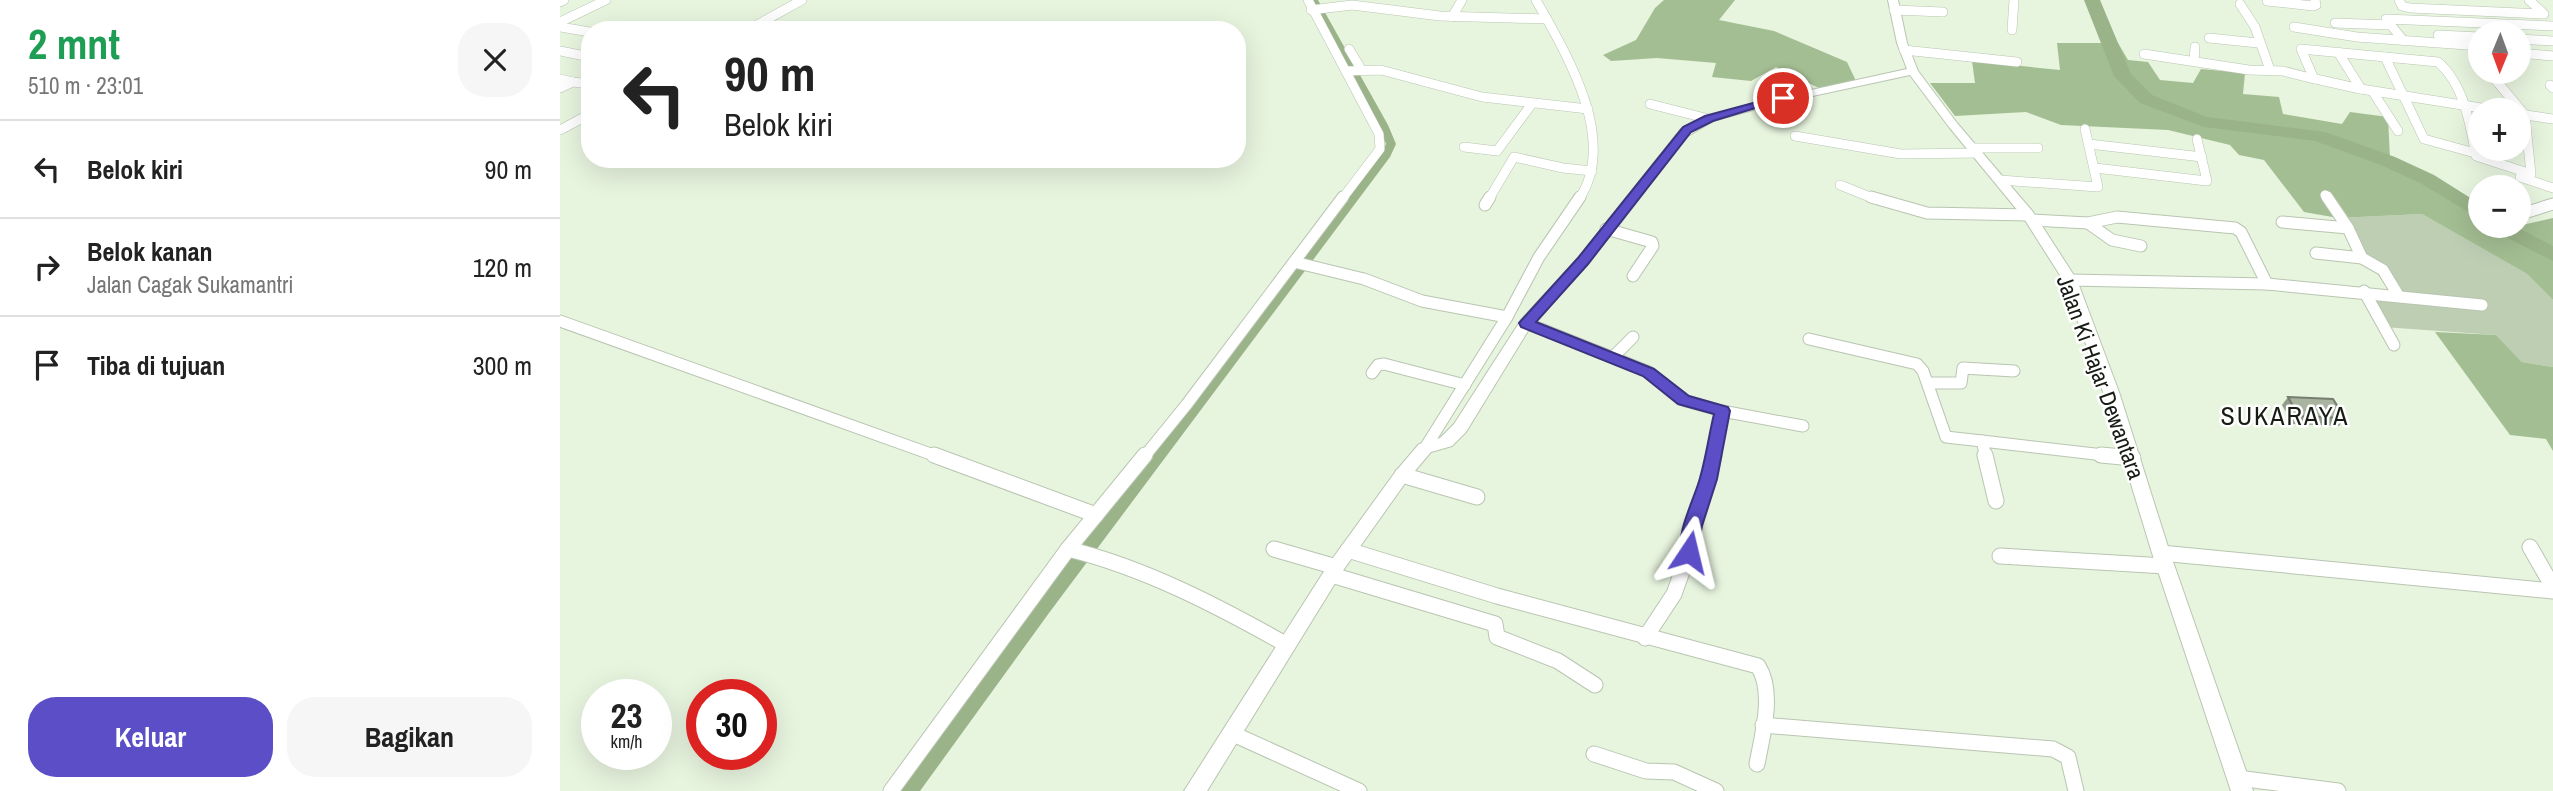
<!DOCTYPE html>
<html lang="id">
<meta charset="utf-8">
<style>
body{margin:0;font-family:"Archivo Narrow",sans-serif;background:#f6f6f6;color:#222;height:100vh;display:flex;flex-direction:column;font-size:26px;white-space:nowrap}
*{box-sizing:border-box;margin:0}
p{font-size:23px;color:#767676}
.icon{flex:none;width:38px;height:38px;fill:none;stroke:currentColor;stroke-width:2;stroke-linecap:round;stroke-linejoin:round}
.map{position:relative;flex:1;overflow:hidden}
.side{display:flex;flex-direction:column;background:#fff;width:560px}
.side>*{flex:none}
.top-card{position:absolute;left:21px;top:21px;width:665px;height:147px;border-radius:28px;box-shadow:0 7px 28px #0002;background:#fff;color:#222;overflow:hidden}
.needle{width:46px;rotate:181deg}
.fabs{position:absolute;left:1908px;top:21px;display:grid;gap:14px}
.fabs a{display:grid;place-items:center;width:63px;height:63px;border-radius:50%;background:#fff;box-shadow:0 7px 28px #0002;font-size:35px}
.speed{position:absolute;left:21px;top:679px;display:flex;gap:14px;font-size:35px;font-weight:700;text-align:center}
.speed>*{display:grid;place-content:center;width:91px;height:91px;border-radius:50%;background:#fff;box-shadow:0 7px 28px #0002;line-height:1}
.speed small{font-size:18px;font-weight:400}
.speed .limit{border:10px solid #d22;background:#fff;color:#111}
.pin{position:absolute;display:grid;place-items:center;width:60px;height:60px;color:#fff;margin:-30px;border:4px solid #fff;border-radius:50%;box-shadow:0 2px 7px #0007}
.me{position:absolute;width:77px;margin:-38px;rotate:10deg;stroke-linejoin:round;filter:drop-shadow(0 0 5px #0008)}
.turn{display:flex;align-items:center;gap:24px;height:147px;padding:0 28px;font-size:32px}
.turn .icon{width:91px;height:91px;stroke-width:2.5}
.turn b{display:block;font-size:49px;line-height:60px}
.round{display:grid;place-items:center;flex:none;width:74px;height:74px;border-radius:28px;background:#f6f6f6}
.overview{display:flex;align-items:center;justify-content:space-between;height:119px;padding:0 28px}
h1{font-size:42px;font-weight:800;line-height:52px;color:#1e9e55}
.cta{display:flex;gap:14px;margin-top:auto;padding:14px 28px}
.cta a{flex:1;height:80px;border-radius:28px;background:#5b4ec6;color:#fff;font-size:28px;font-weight:800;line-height:80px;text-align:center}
.cta a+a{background:#f6f6f6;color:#222}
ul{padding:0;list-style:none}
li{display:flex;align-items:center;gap:21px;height:98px;padding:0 28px;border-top:2px solid #e0e0e0}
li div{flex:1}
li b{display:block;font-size:26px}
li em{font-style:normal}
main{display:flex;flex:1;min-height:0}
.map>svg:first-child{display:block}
.green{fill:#bdceb3}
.forest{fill:#a4be93}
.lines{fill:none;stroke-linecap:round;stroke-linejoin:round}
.canal{fill:#9ab389;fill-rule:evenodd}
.river{fill:#9ab389;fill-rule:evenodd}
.street-far2-casing{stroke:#b9c5b1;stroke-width:10}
.street-far1-casing{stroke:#b9c5b1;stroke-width:13}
.street-casing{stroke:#b9c5b1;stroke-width:17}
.secondary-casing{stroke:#b9c5b1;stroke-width:2}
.street-far2{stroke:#fff;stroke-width:9}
.street-far1{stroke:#fff;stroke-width:11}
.street{stroke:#fff;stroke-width:15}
.secondary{fill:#fff;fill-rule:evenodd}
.wall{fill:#909b8a}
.building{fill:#a8b4a0;stroke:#767e70;stroke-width:2}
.route{fill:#5b4ec6;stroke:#3b3381;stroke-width:2}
.labels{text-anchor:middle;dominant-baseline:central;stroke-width:5;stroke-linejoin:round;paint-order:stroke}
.street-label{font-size:23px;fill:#171c14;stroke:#fff}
.quarter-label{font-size:26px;letter-spacing:2px;fill:#171c14;stroke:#fff}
</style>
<main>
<section class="side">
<div class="overview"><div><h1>2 mnt</h1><p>510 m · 23:01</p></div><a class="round"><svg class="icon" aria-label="close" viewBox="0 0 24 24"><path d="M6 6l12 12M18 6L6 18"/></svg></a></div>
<ul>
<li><svg class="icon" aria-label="left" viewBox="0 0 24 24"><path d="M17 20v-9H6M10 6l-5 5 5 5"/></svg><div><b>Belok kiri</b></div><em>90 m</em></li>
<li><svg class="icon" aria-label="right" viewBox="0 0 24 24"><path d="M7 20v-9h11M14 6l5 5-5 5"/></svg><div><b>Belok kanan</b><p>Jalan Cagak Sukamantri</p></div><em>120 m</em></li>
<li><svg class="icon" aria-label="arrive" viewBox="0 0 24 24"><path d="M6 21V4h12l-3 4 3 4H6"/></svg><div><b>Tiba di tujuan</b></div><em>300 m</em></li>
</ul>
<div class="cta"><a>Keluar</a><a>Bagikan</a></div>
</section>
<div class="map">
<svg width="1993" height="791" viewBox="0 0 1993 791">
<rect width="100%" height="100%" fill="#e7f4de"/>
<path class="green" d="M 1862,214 L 1967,274 L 1993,300 L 1993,367 L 1962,362 L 1936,335 L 1823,327 L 1805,295 L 1833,296 L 1778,218 Z"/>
<g class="forest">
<path d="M 1104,0 L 1175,0 L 1159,20 L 1214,31 L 1287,62 L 1296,81 L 1263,90 L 1216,67 L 1191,81 L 1152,77 L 1156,63 L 1097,58 L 1051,61 L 1043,55 L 1076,40 L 1095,8 Z"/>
<path d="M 1497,43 L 1558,43 L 1568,60 L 1588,62 L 1600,80 L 1633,83 L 1641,69 L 1685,73 L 1683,94 L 1719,97 L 1723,114 L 1782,124 L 1790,112 L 1828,117 L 1830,158 L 1911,206 L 1920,213 L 1920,226 L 1935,226 L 1940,230 L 1993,218 L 1993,253 L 1987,255 L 1993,258 L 1993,300 L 1967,274 L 1862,214 L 1778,218 L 1744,212 L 1704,160 L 1679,155 L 1670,145 L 1608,130 L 1501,125 L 1466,112 L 1395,116 L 1370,83 L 1415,83 L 1412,61 L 1500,70 Z"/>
<path d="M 1875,332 L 1936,335 L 1962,362 L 1993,367 L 1993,451 L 1986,439 L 1950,435 Z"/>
</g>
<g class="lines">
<path class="canal" d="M 750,0 L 758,0 L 828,125 L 836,144 L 830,157 L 489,613 L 360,791 L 339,791 L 477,603 L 820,156 L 826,144 L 818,125 Z"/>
<g class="river">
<path d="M 1524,0 L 1540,0 L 1571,74 L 1592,95 L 1647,117 L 1765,132 L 1835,157 L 1874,175 L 1920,204 L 1920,219 L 1860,183 L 1821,165 L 1755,141 L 1644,127 L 1580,103 L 1554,76 Z"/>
<path d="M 1929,226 L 1954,226 L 1993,246 L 1993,261 L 1932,230 Z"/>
</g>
<g class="street-far2-casing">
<g id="street-far2">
<path d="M 748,0 L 819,134 L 820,149 L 782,199"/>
<path d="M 976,0 C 1006,53 1059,140 1019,199"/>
<path d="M 1839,0 L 1842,6 L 1850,8 L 1984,14 L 1969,0"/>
<path d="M 1707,1 L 1753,6 L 1756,5 L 1755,0"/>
<path d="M 0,2 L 4,0"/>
<path d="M 1680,4 L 1695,27 L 1710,70"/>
<path d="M 751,10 L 792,5 L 880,16 L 987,19"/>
<path d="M 1334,10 L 1383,12"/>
<path d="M 892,17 L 902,0"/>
<path d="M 0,22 L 46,0"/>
<path d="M 1775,23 L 1831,25"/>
<path d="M 0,27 L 30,32"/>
<path d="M 1734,27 L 1797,37 L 1920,46"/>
<path d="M 188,30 L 242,0"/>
<path d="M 1452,30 L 1454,0"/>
<path d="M 1878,35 L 1920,37"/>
<path d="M 1649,38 L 1698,43"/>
<path d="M 1958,39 L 1993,41"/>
<path d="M 1843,40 L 1826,19 L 1993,26"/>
<path d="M 789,49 L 801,69"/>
<path d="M 1344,50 L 1457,62"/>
<path d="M 0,51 L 30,57"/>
<path d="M 1778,52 L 1801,89 L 1934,110"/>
<path d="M 1958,53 L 1993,56"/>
<path d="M 1584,54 L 1689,70 L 1723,71 L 1754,79 L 1741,49 L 1878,62 C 1904,84 1910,124 1916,156 L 1971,174 L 1965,115 L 1933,77"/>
<path d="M 1825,57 L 1864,139 L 1915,153"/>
<path d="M 1634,61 L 1635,47"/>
<path d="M 786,71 L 821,70 L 922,97 L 1028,109"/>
<path d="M 0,79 L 13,82 L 0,88"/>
<path d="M 1756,79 L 1800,89"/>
<path d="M 13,82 L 30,84"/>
<path d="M 1990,85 L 1993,88"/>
<path d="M 1813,92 L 1838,131"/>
<path d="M 1090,104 L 1149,119"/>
<path d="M 1959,114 L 1993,119"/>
<path d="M 0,130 L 30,114"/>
<path d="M 1235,136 L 1341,154 L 1418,153"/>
<path d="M 1529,144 L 1642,157"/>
<path d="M 904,147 L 937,151 L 971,105"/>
<path d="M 1413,148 L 1478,148"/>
<path d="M 1535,168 L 1647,181 L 1637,139"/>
<path d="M 1960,177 L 1993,188"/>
<path d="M 1440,180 L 1538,187 L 1525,129"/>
<path d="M 1280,185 L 1315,199"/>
<path d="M 1765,195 L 1768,199"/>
<path d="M 929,199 L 954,157 L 1003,168 L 1032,171"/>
</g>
</g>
<g class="street-far1-casing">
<g id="street-far1">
<path d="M 1311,197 L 1367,213 L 1468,215"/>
<path d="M 1767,197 L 1788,228"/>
<path d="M 925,205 L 930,197"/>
<path d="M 1961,214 L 1993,204"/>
<path d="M 1472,220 L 1528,223 L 1557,217 L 1675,228 L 1681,232 L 1707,284"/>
<path d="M 1722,222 L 1788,228 L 1802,258 L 1823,270 L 1838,295"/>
<path d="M 1528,223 L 1552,240 L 1581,246"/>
<path d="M 1046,229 L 1092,242 L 1093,246 L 1073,276"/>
<path d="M 1756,253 L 1802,258"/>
<path d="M 734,262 L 804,279 L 862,301 L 947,317"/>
<path d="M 1510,280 L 1707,284 L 1922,305"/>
<path d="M 1804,291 L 1834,345"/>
<path d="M 0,321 L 379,457"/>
<path d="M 966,323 L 1089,372 L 1123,400 L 1162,411 L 1243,426"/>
<path d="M 1249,339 L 1357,364 L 1363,371 L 1386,437 L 1422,441"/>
<path d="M 1053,357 L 1073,337"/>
<path d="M 812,373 L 818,365 L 824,364 L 905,385"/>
<path d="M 1368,383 L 1401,383 L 1403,368 L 1454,371"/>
<path d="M 865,448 L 947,317 L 979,257 L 1020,197"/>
<path d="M 584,457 L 627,404 L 783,197"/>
<path d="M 1153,457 L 1162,411"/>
<path d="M 1426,457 L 1422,441 L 1561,457"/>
</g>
</g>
<g class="street-casing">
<g id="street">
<path d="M 374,455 L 536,515"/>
<path d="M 1425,455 L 1436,501"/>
<path d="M 1541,455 L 1573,458"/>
<path d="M 842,475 L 917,497"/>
<path d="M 1970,547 L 1993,587"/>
<path d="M 508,549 C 585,568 658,606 727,645"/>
<path d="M 714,549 L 776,567"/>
<path d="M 788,550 L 937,596 L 1198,666 C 1215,692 1202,736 1197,764"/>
<path d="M 1601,553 L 1993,591"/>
<path d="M 1440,556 L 1605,566"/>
<path d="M 772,575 L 935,624 L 937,637 L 998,661 L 1035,685"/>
<path d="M 1085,638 L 1114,594 L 1129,552 L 1133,526 L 1149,479 L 1154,455"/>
<path d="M 1203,725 L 1493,749 L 1508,757 L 1516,791"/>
<path d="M 671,733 L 799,791"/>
<path d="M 1034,754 L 1086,771 L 1114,772 L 1156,791"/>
<path d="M 1678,778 L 1778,791"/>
<path d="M 331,791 L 508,549 L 585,455"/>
</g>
</g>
<g class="secondary-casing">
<path id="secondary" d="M 1328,0 L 1338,0 L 1347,43 L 1358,71 L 1397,123 L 1473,212 L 1517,280 L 1559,392 L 1610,553 L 1693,791 L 1671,791 L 1592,553 L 1543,392 L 1503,280 L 1463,217 L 1389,127 L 1350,75 L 1211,105 L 1153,121 L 1128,136 L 1028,264 L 971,326 L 906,432 L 892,446 L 871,452 L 848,479 L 782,572 L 647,791 L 624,791 L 770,562 L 836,471 L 859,444 L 880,438 L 894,424 L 961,320 L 1018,258 L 1120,130 L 1145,117 L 1205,100 L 1347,69 L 1337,43 Z"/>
</g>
<use href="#street-far2" class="street-far2"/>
<use href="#street-far1" class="street-far1"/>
<use href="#street" class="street"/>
<use href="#secondary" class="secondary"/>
</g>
<path class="wall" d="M 1728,397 L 1785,418 L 1779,426 L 1733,424 L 1722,405 Z"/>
<path class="building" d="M 1728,397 L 1773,399 L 1785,418 L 1739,416 Z"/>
<path class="route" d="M 1219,96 L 1228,98 L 1153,121 L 1131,132 L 1028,264 L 976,322 L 1094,369 L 1129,396 L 1168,407 L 1170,411 L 1157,479 L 1142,526 L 1136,557 L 1129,559 L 1123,557 C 1113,538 1135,498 1140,478 C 1146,457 1149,435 1154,414 L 1118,404 L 1083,376 L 961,327 L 959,323 L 1018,258 L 1123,127 L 1145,116 Z"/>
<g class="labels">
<g class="street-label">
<text transform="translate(1541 377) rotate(70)">Jalan Ki Hajar Dewantara</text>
</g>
<g class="quarter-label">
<text x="1725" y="415">SUKARAYA</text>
</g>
</g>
</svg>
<div class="fabs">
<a><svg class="needle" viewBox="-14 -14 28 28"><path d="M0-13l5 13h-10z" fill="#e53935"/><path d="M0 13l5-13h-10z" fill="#767676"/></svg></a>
<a>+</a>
<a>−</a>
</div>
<div class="speed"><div>23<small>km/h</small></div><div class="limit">30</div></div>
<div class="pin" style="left:1223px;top:98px;background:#d93025"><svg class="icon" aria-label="arrive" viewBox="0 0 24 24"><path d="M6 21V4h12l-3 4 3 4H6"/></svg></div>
<svg class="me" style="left:1129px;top:552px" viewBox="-20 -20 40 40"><path d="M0-17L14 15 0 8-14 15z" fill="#5b4ec6" stroke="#fff" stroke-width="4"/></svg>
<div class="top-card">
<div class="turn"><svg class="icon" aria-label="left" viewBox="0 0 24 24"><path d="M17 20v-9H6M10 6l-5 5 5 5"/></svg><div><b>90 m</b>Belok kiri</div></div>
</div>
</div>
</main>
